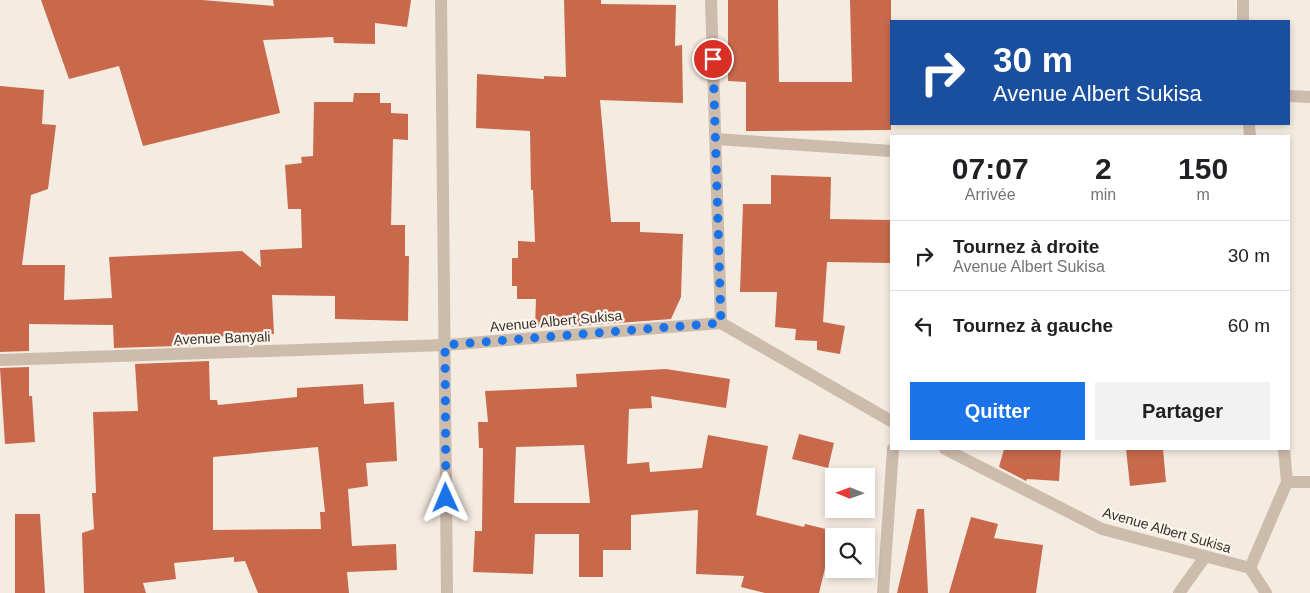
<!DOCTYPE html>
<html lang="fr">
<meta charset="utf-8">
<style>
body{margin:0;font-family:Arial,sans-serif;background:#f2f2f2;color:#202124;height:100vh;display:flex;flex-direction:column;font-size:19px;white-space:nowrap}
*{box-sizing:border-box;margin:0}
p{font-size:16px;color:#757577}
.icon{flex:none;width:28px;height:28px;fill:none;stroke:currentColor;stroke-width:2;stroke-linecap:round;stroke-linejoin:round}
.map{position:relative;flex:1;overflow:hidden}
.details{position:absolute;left:890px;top:135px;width:400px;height:315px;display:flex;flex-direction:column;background:#fff;border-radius:0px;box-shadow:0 2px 8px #0003}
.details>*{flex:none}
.banner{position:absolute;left:890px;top:20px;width:400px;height:105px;border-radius:0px;box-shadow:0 2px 8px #0003;background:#1a4fa0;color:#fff;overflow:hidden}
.needle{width:32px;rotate:271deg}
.tools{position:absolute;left:825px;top:468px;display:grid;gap:10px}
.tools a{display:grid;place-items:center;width:50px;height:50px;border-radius:0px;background:#fff;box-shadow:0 2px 8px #0003;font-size:25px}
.pin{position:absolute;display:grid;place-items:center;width:42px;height:42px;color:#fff;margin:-21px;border:2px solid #fff;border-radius:50%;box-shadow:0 1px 5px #0007}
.me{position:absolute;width:55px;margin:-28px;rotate:359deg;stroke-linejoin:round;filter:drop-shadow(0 0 4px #0008)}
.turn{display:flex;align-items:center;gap:18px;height:105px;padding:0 20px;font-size:22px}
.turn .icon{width:65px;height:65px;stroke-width:2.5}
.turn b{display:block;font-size:35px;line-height:42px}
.eta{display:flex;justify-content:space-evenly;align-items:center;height:85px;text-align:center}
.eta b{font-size:30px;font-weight:800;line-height:35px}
.action{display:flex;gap:10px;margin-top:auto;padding:10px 20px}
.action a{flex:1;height:58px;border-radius:0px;background:#1a73e8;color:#fff;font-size:20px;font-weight:800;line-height:58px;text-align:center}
.action a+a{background:#f2f2f2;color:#202124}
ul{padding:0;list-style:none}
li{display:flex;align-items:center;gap:15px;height:70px;padding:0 20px;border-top:1px solid #e0e0e0}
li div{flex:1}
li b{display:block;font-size:19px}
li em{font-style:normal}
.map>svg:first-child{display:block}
.building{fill:#c8694b;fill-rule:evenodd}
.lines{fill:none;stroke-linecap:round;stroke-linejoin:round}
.minor{stroke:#cdbbac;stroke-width:12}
.route{stroke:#1a73e8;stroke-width:9;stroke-dasharray:0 16.2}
.labels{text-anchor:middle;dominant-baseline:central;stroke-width:4.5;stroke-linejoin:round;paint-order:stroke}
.street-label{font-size:14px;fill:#3b302b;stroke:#fbf5ee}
</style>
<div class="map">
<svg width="1310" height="593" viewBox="0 0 1310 593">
<rect width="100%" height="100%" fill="#f4ebe1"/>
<g class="building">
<path d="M 41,0 L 202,0 L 274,6 L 273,0 L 411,0 L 407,27 L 375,23 L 375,44 L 334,43 L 333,37 L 263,40 L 280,113 L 143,146 L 119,66 L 69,79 Z"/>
<path d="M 564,0 L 601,0 L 601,4 L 676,5 L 675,46 L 682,45 L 683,103 L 600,100 L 611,222 L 640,222 L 640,232 L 683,234 L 681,297 L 671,319 L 566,327 L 535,327 L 536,299 L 517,299 L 517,286 L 512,286 L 512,258 L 518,258 L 518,241 L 535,242 L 533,190 L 531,190 L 530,131 L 476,128 L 477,74 L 544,79 L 544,76 L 566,77 Z"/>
<path d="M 728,0 L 778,0 L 779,82 L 852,82 L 850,0 L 891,0 L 891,130 L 746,131 L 746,82 L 728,81 Z"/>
<path d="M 0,86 L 44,90 L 42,124 L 56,125 L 48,189 L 31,195 L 22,265 L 65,265 L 64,300 L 112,298 L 109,257 L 242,251 L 261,267 L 260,250 L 302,248 L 301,209 L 288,209 L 285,165 L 302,163 L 301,157 L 313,156 L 314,102 L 353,102 L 354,93 L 380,93 L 380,103 L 391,103 L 391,113 L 408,114 L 408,140 L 393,139 L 391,225 L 405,225 L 405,256 L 409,256 L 408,321 L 335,319 L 335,296 L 272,295 L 274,334 L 209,337 L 209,345 L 114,348 L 113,325 L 29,324 L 29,351 L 0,352 Z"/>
<path d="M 771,175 L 831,177 L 830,219 L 891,220 L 891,263 L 827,262 L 823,322 L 845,326 L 840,354 L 817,350 L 817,341 L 795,340 L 796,329 L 775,327 L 777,292 L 740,292 L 743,204 L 771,204 Z"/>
<path d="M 209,361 L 210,400 L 217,400 L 218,405 L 297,397 L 297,388 L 363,384 L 364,404 L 394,402 L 397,461 L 366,463 L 368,486 L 348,489 L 352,546 L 396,544 L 397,570 L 347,572 L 349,593 L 258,593 L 245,561 L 234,562 L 234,557 L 174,563 L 176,579 L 143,583 L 146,593 L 84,593 L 82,533 L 94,529 L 92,493 L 96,493 L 93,412 L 138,411 L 135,364 ZM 318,447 L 325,512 L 320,512 L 321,529 L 213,530 L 213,457 Z"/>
<path d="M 29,367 L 29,396 L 32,396 L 35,442 L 5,444 L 0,368 Z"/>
<path d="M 666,369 L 730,379 L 726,408 L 651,396 L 652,408 L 629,409 L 627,464 L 649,462 L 650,472 L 702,468 L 708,435 L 768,446 L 756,515 L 804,527 L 805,524 L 834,531 L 819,593 L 765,593 L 741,587 L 744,576 L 696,574 L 698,510 L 631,515 L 631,550 L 603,550 L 603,577 L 579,577 L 579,534 L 535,534 L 533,574 L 473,572 L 475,531 L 482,531 L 483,448 L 479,448 L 478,422 L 488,422 L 485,391 L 577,387 L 576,374 ZM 584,445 L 590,503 L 514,503 L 516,447 Z"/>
<path d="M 799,434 L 834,443 L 828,468 L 792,459 Z"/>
<path d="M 1004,449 L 1061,449 L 1059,481 L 1027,479 L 1026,481 L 999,467 Z"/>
<path d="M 1126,449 L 1163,449 L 1166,482 L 1130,486 Z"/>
<path d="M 917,509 L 924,509 L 928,593 L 897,593 Z"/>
<path d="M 15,514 L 40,514 L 45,593 L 15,593 Z"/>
<path d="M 971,517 L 998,524 L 994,538 L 1043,545 L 1036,593 L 949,593 Z"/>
</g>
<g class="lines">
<g class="minor">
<path d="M 441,0 L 447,593"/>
<path d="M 711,0 L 721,323"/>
<path d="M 1243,0 L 1243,21"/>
<path d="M 1289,96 L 1310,97"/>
<path d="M 1249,124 L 1250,136"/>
<path d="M 716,139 L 891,151"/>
<path d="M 0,360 L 445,345 L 721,323 L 891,421"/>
<path d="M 945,449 L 1102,529 L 1250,568 L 1266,593"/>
<path d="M 1287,482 L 1310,482"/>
<path d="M 1250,568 L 1287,482 L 1284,449"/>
<path d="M 883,593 L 893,449"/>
<path d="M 1179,593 L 1205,557"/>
</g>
</g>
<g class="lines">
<path class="route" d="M 446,498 L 445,345 L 721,323 L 713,59"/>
</g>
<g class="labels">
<g class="street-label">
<text transform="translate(556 321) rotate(-5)">Avenue Albert Sukisa</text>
<text transform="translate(222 338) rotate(-2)">Avenue Banyali</text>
<text transform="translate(1167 530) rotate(16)">Avenue Albert Sukisa</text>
</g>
</g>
</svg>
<div class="tools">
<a><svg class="needle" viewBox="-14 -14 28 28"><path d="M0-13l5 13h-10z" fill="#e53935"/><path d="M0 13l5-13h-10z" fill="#757577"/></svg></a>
<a><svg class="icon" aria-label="search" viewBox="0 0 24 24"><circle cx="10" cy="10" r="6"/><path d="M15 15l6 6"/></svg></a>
</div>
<div class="pin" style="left:713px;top:59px;background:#d93025"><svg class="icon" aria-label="arrive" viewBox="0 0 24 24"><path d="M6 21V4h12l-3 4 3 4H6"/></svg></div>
<svg class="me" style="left:446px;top:498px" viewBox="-20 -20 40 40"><path d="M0-17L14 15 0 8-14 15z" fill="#1a73e8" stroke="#fff" stroke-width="4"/></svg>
<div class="banner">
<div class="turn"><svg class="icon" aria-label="right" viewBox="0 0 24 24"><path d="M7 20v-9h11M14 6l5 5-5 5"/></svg><div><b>30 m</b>Avenue Albert Sukisa</div></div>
</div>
<section class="details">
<div class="eta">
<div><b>07:07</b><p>Arrivée</p></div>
<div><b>2</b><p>min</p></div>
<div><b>150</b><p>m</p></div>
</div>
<ul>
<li><svg class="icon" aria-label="right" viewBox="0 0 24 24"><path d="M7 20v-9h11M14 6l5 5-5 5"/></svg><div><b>Tournez à droite</b><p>Avenue Albert Sukisa</p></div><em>30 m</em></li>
<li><svg class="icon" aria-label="left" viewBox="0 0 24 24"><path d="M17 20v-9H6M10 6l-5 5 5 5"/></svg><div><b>Tournez à gauche</b></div><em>60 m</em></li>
</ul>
<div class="action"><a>Quitter</a><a>Partager</a></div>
</section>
</div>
